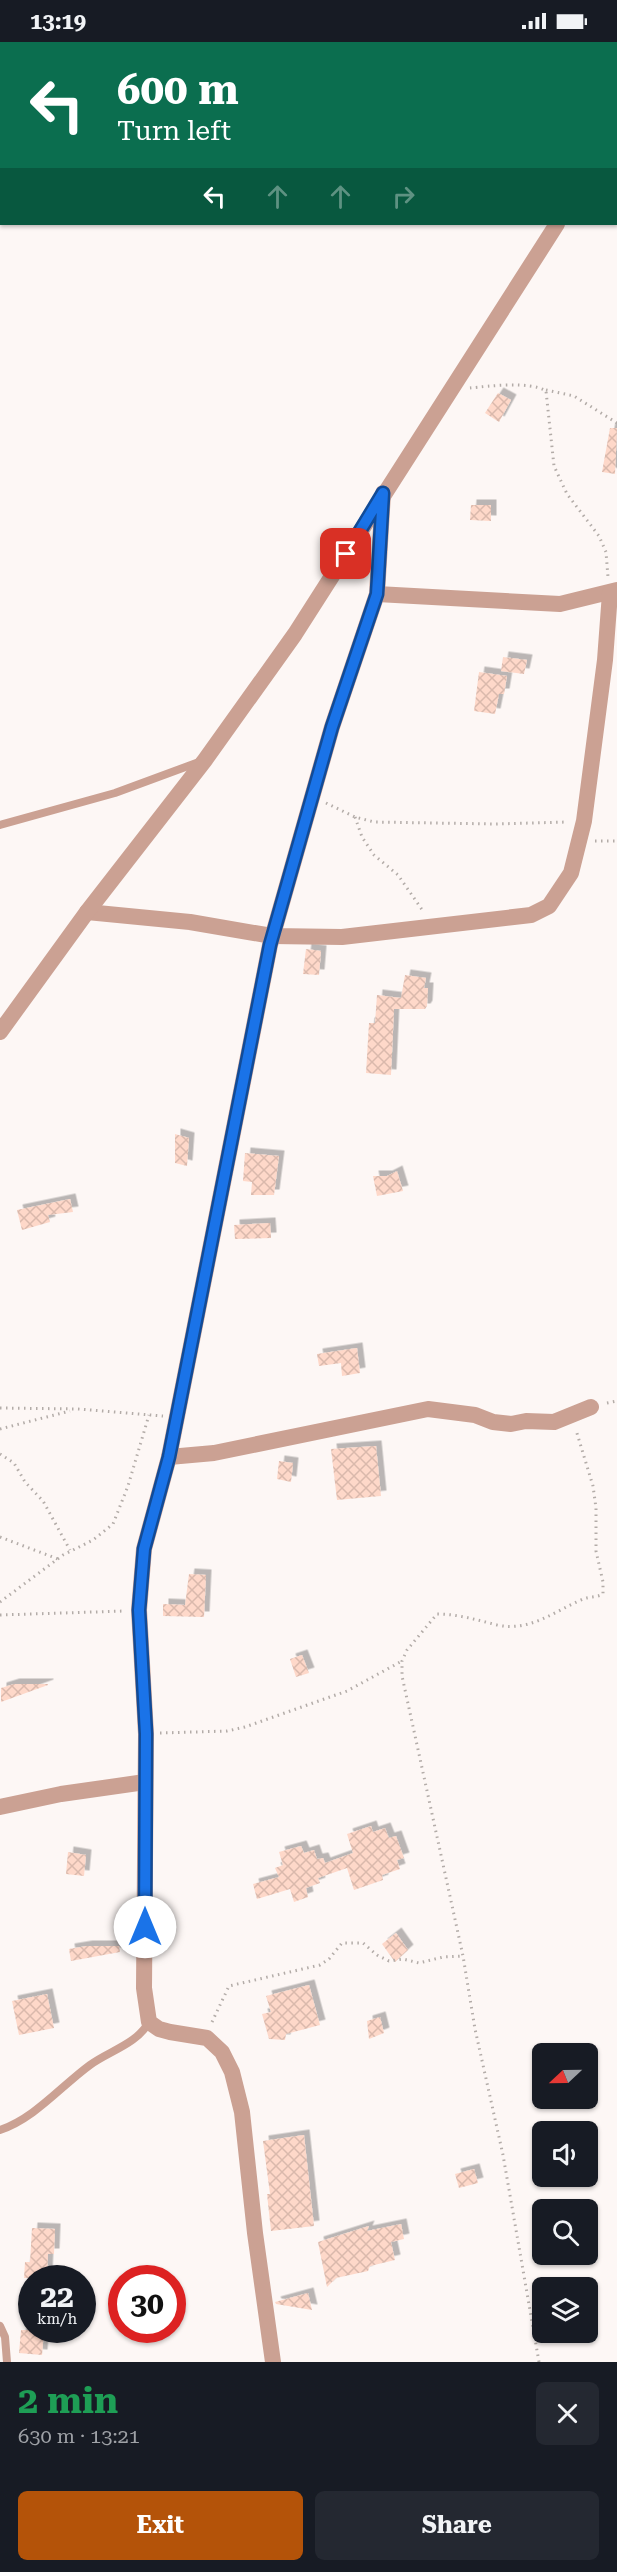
<!DOCTYPE html>
<meta charset="utf-8">
<style>
body{margin:0;font-family:"Roboto Serif",serif;background:#242831;color:#f1f3f6;height:100vh;display:flex;flex-direction:column;font-size:22px;white-space:nowrap}
*{box-sizing:border-box;margin:0}
p{font-size:20px;color:#9ea1a6}
.icon{flex:none;width:33px;height:33px;fill:none;stroke:currentColor;stroke-width:2;stroke-linecap:round;stroke-linejoin:round}
.map{position:relative;height:2320px;overflow:hidden}
.panel{display:flex;flex-direction:column;background:#171b24;flex:1}
.panel>*{flex:none}
.top-card{position:absolute;left:0px;top:0px;width:618px;height:183px;box-shadow:0 2px 4px #0004;background:#0b6e4f;color:#fff;overflow:hidden}
.needle{width:39px;rotate:248deg}
.controls{position:absolute;left:532px;top:2001px;display:grid;gap:12px}
.controls a{display:grid;place-items:center;width:66px;height:66px;border-radius:9px;background:#171b24;box-shadow:0 2px 4px #0004;font-size:30px}
.speed{position:absolute;left:18px;top:2223px;display:flex;gap:12px;font-size:30px;font-weight:700;text-align:center}
.speed>*{display:grid;place-content:center;width:78px;height:78px;border-radius:50%;background:#171b24;box-shadow:0 2px 4px #0004;line-height:1}
.speed small{font-size:15px;font-weight:400}
.speed .limit{border:9px solid #d22;background:#fff;color:#111}
.pin{position:absolute;display:grid;place-items:center;width:51px;height:51px;color:#fff;margin:-26px;border-radius:12px;box-shadow:0 3px 9px #0006}
.me{position:absolute;width:66px;margin:-33px;rotate:0deg;stroke-linejoin:round;filter:drop-shadow(0 0 4px #0008)}
.turn{display:flex;align-items:center;gap:21px;height:126px;padding:0 18px;font-size:27px}
.turn .icon{width:78px;height:78px;stroke-width:2.5}
.turn b{display:block;font-size:42px;line-height:51px}
.lanes{display:flex;align-items:center;height:57px;padding:0 18px;background:#0003;justify-content:center;gap:30px;direction:ltr}
.lanes .off{opacity:.35}
.round{display:grid;place-items:center;flex:none;width:63px;height:63px;border-radius:9px;background:#242831}
.summary{display:flex;align-items:center;justify-content:space-between;height:102px;padding:0 18px}
h1{font-size:36px;font-weight:700;line-height:45px;color:#1e9e55}
.action{display:flex;gap:12px;margin-top:auto;padding:12px 18px}
.action a{flex:1;height:69px;border-radius:9px;background:#b45309;color:#fff;font-size:24px;font-weight:700;line-height:69px;text-align:center}
.action a+a{background:#242831;color:#f1f3f6}
.status{display:flex;justify-content:space-between;align-items:center;height:42px;padding:0 30px;background:#171b24;direction:ltr}
.status svg{height:16px;fill:currentColor}
.map>svg:first-child{display:block}
.built{fill:#faebe4}
.building{fill:url(#building-cross-hatch);filter:url(#shadow)}
.lines{fill:none;stroke-linecap:round;stroke-linejoin:round}
.path{stroke:#b3aca8;stroke-width:3;stroke-dasharray:1.5 4.5;stroke-linecap:butt}
.service{stroke:#cba193;stroke-width:8}
.minor{stroke:#cba193;stroke-width:16}
.route-casing{stroke:#114b97;stroke-width:15}
.route{stroke:#1a73e8;stroke-width:10}
</style>
<div class="status"><b>13:19</b><svg viewBox="0 0 49 12"><path d="M0 12V9h3v3zM5 12V6h3v6zM10 12V3h3v9zM15 12V0h3v12zM26 1h20v11H26zM47 4h2v5h-2z"/></svg></div>
<div class="map">
<svg width="617" height="2320" viewBox="0 0 617 2320">
<defs>
<pattern id="building-cross-hatch" width="8" height="8" patternUnits="userSpaceOnUse" patternTransform="scale(1.5)"><rect width="8" height="8" fill="#fed8c9"/><path d="M0 0l8 8M0 8l8-8" fill="none" stroke="#dab9ac"/></pattern>
<filter id="shadow"><feDropShadow dx="5.5" dy="-5.5" stdDeviation="0" flood-color="#0004"/></filter>
</defs>
<rect width="100%" height="100%" fill="#fdf7f5"/>
<path class="built" d="M 0,0 L 358,0 L 2,2 L 0,37 Z"/>
<g class="building">
<path d="M 498,351 L 511,358 L 499,380 L 485,371 Z"/>
<path d="M 610,386 L 617,386 L 615,432 L 602,430 Z"/>
<path d="M 471,463 L 491,463 L 491,479 L 470,478 Z"/>
<path d="M 503,615 L 527,618 L 524,632 L 501,629 Z"/>
<path d="M 479,630 L 507,634 L 504,652 L 499,652 L 495,672 L 474,669 Z"/>
<path d="M 306,907 L 321,909 L 319,933 L 303,932 Z"/>
<path d="M 405,933 L 426,936 L 424,946 L 428,946 L 427,964 L 425,967 L 394,967 L 391,1033 L 366,1031 L 369,981 L 375,981 L 377,953 L 401,956 Z"/>
<path d="M 175,1092 L 189,1096 L 187,1124 L 175,1121 Z"/>
<path d="M 245,1111 L 279,1114 L 274,1153 L 251,1153 L 252,1140 L 243,1139 Z"/>
<path d="M 397,1129 L 403,1149 L 377,1154 L 373,1134 L 387,1134 Z"/>
<path d="M 70,1157 L 73,1170 L 48,1173 L 50,1180 L 22,1188 L 17,1168 Z"/>
<path d="M 270,1181 L 271,1196 L 235,1197 L 234,1183 Z"/>
<path d="M 357,1306 L 360,1331 L 342,1334 L 341,1321 L 319,1324 L 317,1312 Z"/>
<path d="M 376,1404 L 381,1454 L 337,1458 L 331,1407 Z"/>
<path d="M 279,1419 L 293,1421 L 291,1440 L 277,1437 Z"/>
<path d="M 189,1532 L 206,1533 L 204,1575 L 163,1574 L 163,1562 L 185,1563 Z"/>
<path d="M 302,1613 L 309,1631 L 296,1635 L 290,1617 Z"/>
<path d="M 14,1642 L 48,1642 L 48,1643 L 1,1660 L 1,1646 Z"/>
<path d="M 371,1784 L 373,1790 L 385,1786 L 389,1796 L 396,1794 L 404,1816 L 397,1818 L 400,1827 L 382,1833 L 383,1838 L 354,1848 L 347,1826 L 318,1836 L 320,1841 L 306,1846 L 308,1855 L 294,1860 L 290,1847 L 257,1857 L 253,1842 L 279,1835 L 275,1826 L 283,1823 L 279,1810 L 301,1804 L 304,1811 L 314,1808 L 317,1817 L 323,1816 L 325,1821 L 353,1811 L 347,1792 Z"/>
<path d="M 68,1810 L 86,1813 L 84,1834 L 66,1832 Z"/>
<path d="M 396,1891 L 408,1908 L 395,1920 L 382,1902 Z"/>
<path d="M 87,1904 L 119,1904 L 120,1910 L 71,1919 L 69,1907 Z"/>
<path d="M 309,1943 L 320,1983 L 286,1992 L 285,1998 L 269,1997 L 262,1972 L 271,1970 L 266,1954 Z"/>
<path d="M 47,1952 L 54,1986 L 19,1993 L 12,1959 Z"/>
<path d="M 380,1975 L 384,1991 L 369,1997 L 367,1979 Z"/>
<path d="M 304,2093 L 314,2184 L 271,2189 L 267,2152 L 270,2152 L 263,2099 Z"/>
<path d="M 474,2127 L 478,2141 L 459,2146 L 455,2132 Z"/>
<path d="M 401,2182 L 404,2197 L 391,2200 L 395,2218 L 370,2224 L 368,2229 L 336,2236 L 327,2245 L 318,2200 L 369,2184 L 367,2189 Z"/>
<path d="M 32,2186 L 55,2187 L 54,2212 L 48,2212 L 47,2236 L 24,2236 L 25,2220 L 30,2220 Z"/>
<path d="M 308,2251 L 312,2268 L 276,2262 L 275,2260 Z"/>
<path d="M 21,2288 L 44,2288 L 42,2313 L 19,2311 Z"/>
</g>
<g class="lines">
<g class="path">
<path d="M 470,346 C 489,344 531,339 546,349 L 554,424 L 567,452 L 599,494 L 606,510 L 608,535"/>
<path d="M 546,348 L 574,354 L 617,381"/>
<path d="M 326,761 L 355,775 L 374,780 L 495,782 L 567,780"/>
<path d="M 355,775 L 362,795 L 374,813 L 398,833 L 423,869"/>
<path d="M 595,799 L 617,799"/>
<path d="M 607,1361 L 617,1359"/>
<path d="M 0,1366 L 78,1367 L 163,1374"/>
<path d="M 0,1387 L 70,1369"/>
<path d="M 0,1412 L 14,1421 L 25,1440 L 43,1459 L 70,1508"/>
<path d="M 0,1495 L 58,1517"/>
<path d="M 0,1560 L 63,1513 L 93,1498 L 113,1482 L 128,1444 L 149,1373"/>
<path d="M 0,1573 L 125,1569"/>
<path d="M 160,1691 L 227,1689 L 245,1685 L 347,1649 L 402,1619"/>
<path d="M 212,1980 L 229,1944 L 320,1923 L 329,1917 L 342,1901 L 363,1901 L 377,1913 L 389,1919 L 403,1917 L 419,1921 L 443,1915 L 463,1914"/>
<path d="M 539,2320 L 503,2113 L 475,1987 L 463,1914 L 402,1634 L 402,1619 L 407,1608 L 437,1572 C 458,1572 477,1578 497,1583 C 530,1590 553,1570 581,1558 C 588,1554 596,1556 603,1552 L 603,1540 L 596,1509 L 596,1466 L 593,1444 L 576,1388"/>
</g>
<g class="service">
<path d="M 478,0 L 480,2"/>
<path d="M 563,0 L 564,2"/>
<path d="M 0,783 L 115,751 L 199,720"/>
<path d="M 0,2088 C 35,2076 60,2045 90,2023 C 109,2009 137,2002 149,1980"/>
<path d="M 0,2284 L 5,2295 L 7,2320"/>
</g>
<g class="minor">
<path d="M 616,86 L 617,85"/>
<path d="M 377,552 L 560,562 L 617,548"/>
<path d="M 87,870 L 190,880 L 272,894 L 342,895 L 531,873 L 549,864 L 571,831 L 584,779 L 605,618 L 610,551"/>
<path d="M 0,990 L 87,870 L 205,718 L 295,592 L 557,182"/>
<path d="M 169,1415 L 214,1411 L 428,1367 L 475,1373 L 493,1380 L 511,1382 L 526,1379 L 554,1380 L 591,1365"/>
<path d="M 0,1765 L 61,1752 L 145,1740"/>
<path d="M 273,2320 L 255,2191 L 242,2070 L 232,2030 L 222,2010 L 207,1996 L 170,1990 L 159,1987 L 149,1980 L 144,1946 L 146,1692 L 139,1568 L 144,1507 L 169,1415 L 270,903 L 332,685 L 377,552 L 383,451"/>
</g>
</g>
<g class="lines">
<g class="route-casing">
<path id="route" d="M 145,1885 L 146,1692 L 139,1568 L 144,1507 L 169,1415 L 270,903 L 332,685 L 377,552 L 383,451 L 346,512"/>
</g>
<use href="#route" class="route"/>
</g>
</svg>
<div class="controls">
<a><svg class="needle" viewBox="-14 -14 28 28"><path d="M0-13l5 13h-10z" fill="#e53935"/><path d="M0 13l5-13h-10z" fill="#9ea1a6"/></svg></a>
<a><svg class="icon" aria-label="sound" viewBox="0 0 24 24"><path d="M4 9h4l5-4v14l-5-4H4zM17 9q2 3 0 6"/></svg></a>
<a><svg class="icon" aria-label="search" viewBox="0 0 24 24"><circle cx="10" cy="10" r="6"/><path d="M15 15l6 6"/></svg></a>
<a><svg class="icon" aria-label="layers" viewBox="0 0 24 24"><path d="M12 4l9 5-9 5-9-5zM3 14l9 5 9-5"/></svg></a>
</div>
<div class="speed"><div>22<small>km/h</small></div><div class="limit">30</div></div>
<div class="pin" style="left:346px;top:512px;background:#d93025"><svg class="icon" aria-label="arrive" viewBox="0 0 24 24"><path d="M6 21V4h12l-3 4 3 4H6"/></svg></div>
<svg class="me" style="left:145px;top:1885px" viewBox="-20 -20 40 40"><circle r="19" fill="#fff"/><path d="M0-13L10 11 0 6-10 11z" fill="#1a73e8"/></svg>
<div class="top-card">
<div class="turn"><svg class="icon" aria-label="left" viewBox="0 0 24 24"><path d="M17 20v-9H6M10 6l-5 5 5 5"/></svg><div><b>600 m</b>Turn left</div></div>
<div class="lanes"><svg class="icon" aria-label="left" viewBox="0 0 24 24"><path d="M17 20v-9H6M10 6l-5 5 5 5"/></svg><svg class="icon off" aria-label="ahead" viewBox="0 0 24 24"><path d="M12 20V5M6 11l6-6 6 6"/></svg><svg class="icon off" aria-label="ahead" viewBox="0 0 24 24"><path d="M12 20V5M6 11l6-6 6 6"/></svg><svg class="icon off" aria-label="right" viewBox="0 0 24 24"><path d="M7 20v-9h11M14 6l5 5-5 5"/></svg></div>
</div>
</div>
<section class="panel">
<div class="summary"><div><h1>2 min</h1><p>630 m · 13:21</p></div><a class="round"><svg class="icon" aria-label="close" viewBox="0 0 24 24"><path d="M6 6l12 12M18 6L6 18"/></svg></a></div>
<div class="action"><a>Exit</a><a>Share</a></div>
</section>
